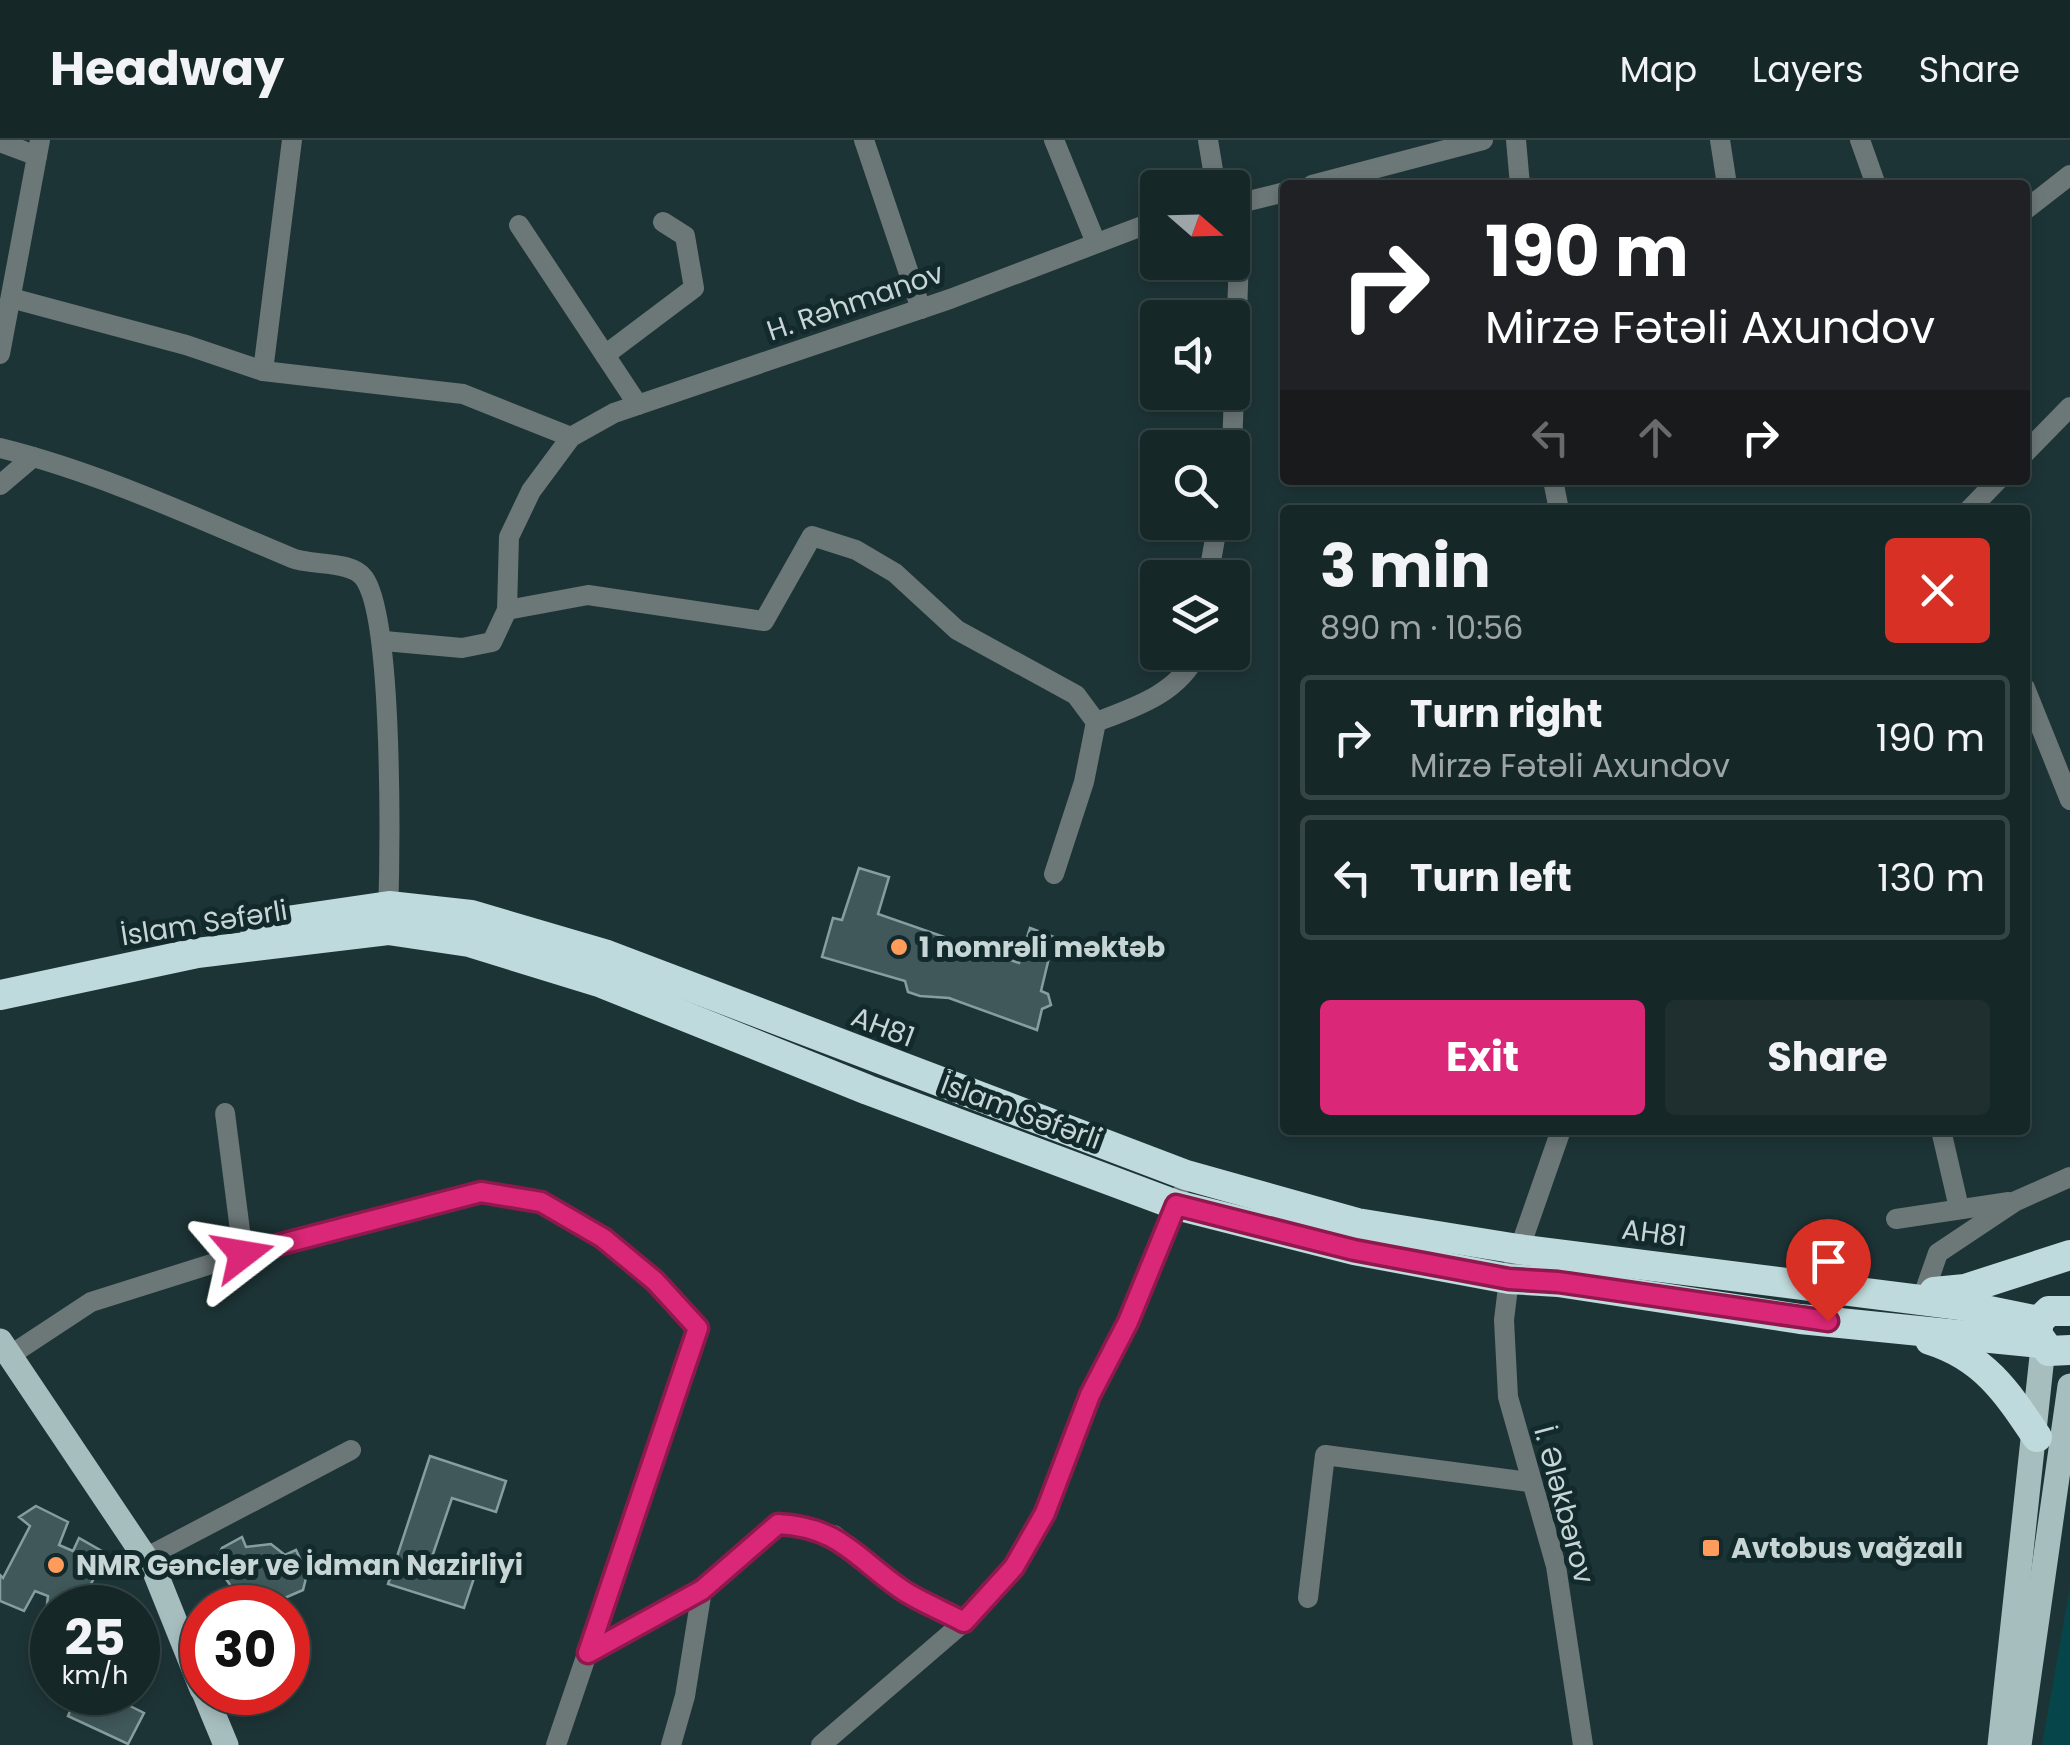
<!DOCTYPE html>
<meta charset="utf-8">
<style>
body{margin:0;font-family:Poppins,sans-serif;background:#1f2f30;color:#f1f3f6;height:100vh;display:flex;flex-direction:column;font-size:38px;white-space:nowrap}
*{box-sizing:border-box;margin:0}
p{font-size:32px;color:#9ea5a8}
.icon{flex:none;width:55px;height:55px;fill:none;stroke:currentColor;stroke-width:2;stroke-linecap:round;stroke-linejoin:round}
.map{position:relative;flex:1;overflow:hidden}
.sheet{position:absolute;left:1280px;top:365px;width:750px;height:630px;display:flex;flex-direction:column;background:#162728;border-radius:10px;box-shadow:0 5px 15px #0003,0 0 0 2px #354445}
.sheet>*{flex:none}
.banner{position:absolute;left:1280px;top:40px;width:750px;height:305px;border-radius:10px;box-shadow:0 5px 15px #0003,0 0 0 2px #354445;background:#202124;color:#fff;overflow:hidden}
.needle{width:65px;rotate:110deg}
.controls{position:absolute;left:1140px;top:30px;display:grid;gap:20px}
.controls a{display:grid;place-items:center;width:110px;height:110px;border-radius:10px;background:#162728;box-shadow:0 5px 15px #0003,0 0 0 2px #354445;font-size:50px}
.speed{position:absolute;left:30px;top:1445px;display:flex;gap:20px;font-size:50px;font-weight:700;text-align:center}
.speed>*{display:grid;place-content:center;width:130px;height:130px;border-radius:50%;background:#162728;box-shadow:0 5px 15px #0003,0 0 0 2px #354445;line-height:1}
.speed small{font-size:25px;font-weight:400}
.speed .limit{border:15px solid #d22;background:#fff;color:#111}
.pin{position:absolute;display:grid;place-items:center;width:85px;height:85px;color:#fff;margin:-102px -42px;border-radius:50% 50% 50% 0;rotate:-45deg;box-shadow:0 0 10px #0007}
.pin .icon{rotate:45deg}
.me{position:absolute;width:110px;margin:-55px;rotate:76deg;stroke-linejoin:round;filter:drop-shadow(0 0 8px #0008)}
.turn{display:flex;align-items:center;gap:35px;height:210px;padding:0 40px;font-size:45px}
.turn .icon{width:130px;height:130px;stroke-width:2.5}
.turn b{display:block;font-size:70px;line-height:85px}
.lanes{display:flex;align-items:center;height:95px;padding:0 40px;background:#0003;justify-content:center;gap:50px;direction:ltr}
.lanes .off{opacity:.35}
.round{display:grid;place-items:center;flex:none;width:105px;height:105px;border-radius:10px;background:#1f2f30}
.headline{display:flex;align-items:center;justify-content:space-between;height:170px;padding:0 40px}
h1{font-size:60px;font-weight:700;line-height:75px}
.button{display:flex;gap:20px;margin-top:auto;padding:20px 40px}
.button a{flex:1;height:115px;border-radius:10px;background:#db2777;color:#fff;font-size:40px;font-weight:700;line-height:115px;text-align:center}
.button a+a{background:#1f2f30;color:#f1f3f6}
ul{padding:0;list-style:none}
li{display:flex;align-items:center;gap:30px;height:125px;margin:0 20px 15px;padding:0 20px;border:5px solid #354445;border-radius:10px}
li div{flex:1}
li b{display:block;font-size:38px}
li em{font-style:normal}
header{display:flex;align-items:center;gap:60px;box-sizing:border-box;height:140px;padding:0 50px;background:#162728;border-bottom:2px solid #354445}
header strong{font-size:48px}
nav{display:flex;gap:55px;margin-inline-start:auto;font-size:35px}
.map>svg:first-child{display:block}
.green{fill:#06464a}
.building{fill:#40585a;stroke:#859fa1;stroke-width:2.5}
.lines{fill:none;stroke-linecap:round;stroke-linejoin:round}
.minor{stroke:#6c7778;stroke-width:20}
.major{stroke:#a7bebf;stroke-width:25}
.highway{stroke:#bfdadc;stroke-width:30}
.route-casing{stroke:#8e194d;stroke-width:25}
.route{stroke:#db2777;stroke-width:18}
.poi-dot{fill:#ff9b5b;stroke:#132a2c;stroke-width:4}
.labels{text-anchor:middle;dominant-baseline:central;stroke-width:10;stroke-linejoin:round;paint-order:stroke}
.street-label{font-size:28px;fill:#c7d5d5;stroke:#132a2c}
.poi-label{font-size:28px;font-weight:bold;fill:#c7d5d5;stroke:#132a2c;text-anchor:start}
</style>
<header>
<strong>Headway</strong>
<nav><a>Map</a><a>Layers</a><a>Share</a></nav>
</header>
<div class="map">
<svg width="2070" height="1605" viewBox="0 0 2070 1605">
<rect width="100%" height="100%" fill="#1d3436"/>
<path class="green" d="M 2070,1447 L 2070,1605 L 2042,1605 Z"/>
<g class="building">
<path d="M 859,728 L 889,737 L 878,774 L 1019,823 L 1030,788 L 1054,797 L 1041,851 L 1048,854 L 1051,865 L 1042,869 L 1037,890 L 949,858 L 920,856 L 908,852 L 905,841 L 822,817 L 833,778 L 842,780 Z"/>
<path d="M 430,1316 L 506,1341 L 496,1372 L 452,1358 L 431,1420 L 475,1435 L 464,1468 L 388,1444 Z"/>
<path d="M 36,1366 L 68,1382 L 59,1405 L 73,1411 L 79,1398 L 107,1414 L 78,1468 L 47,1464 L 48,1456 L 35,1451 L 24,1471 L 0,1461 L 0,1435 L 3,1438 L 30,1386 L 19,1377 Z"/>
<path d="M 242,1397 L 246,1407 L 271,1404 L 285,1415 L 296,1410 L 307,1434 L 303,1450 L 264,1467 L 262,1459 L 247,1454 L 239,1458 L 215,1423 L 222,1408 Z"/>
<path d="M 78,1552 L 102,1552 L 144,1573 L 128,1604 L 68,1576 Z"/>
</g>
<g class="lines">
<g class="minor">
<path d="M 864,0 L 921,169"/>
<path d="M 1054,0 L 1096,103"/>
<path d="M 1208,0 L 1216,48"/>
<path d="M 1516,0 L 1520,45"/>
<path d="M 1720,0 L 1727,45"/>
<path d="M 1860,0 L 1876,45"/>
<path d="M 0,2 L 37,16"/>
<path d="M 1312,45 L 1483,0"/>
<path d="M 1232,65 L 1285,52"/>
<path d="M 2025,70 L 2070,35"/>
<path d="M 519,85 L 638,265"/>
<path d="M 11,158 L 186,205 L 263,231 L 463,254 L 571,297"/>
<path d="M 0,214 L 40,0"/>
<path d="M 605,215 L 694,148 L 685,96 L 663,82"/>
<path d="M 263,231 L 292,0"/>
<path d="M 0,308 C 101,333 196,378 292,418 C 311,426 351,420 364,438 C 394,479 390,717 388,778"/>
<path d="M 1232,308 L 1241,64"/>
<path d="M 2025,313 L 2070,267"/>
<path d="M 1553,340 L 1559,370"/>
<path d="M 0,345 L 33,317"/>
<path d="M 1969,370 L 1998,340"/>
<path d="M 1208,438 L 1218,382"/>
<path d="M 507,470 L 588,455 L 764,481 L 812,396 L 856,410 L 895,433 L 957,490 L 1076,555 L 1096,582 L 1084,642 L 1054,734"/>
<path d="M 384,501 L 462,508 L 492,502 L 507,470 L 509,397 L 531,351 L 571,297 L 614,273 L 950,159 L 1158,80"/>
<path d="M 2025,548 L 2070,660"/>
<path d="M 1096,582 C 1136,567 1179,553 1198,512"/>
<path d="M 225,973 L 243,1114"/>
<path d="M 1561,990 L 1509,1139 L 1504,1180 L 1508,1257 L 1556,1426 L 1583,1605"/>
<path d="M 1941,990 L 1959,1068"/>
<path d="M 1896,1079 L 2009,1062"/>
<path d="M 1924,1153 L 1938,1113 L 2016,1061 L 2070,1037"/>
<path d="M 9,1216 L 91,1162 L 243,1114 L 481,1052 L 541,1062 L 603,1098 L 655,1141 L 698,1188 L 556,1605"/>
<path d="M 145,1418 L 351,1310"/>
<path d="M 1308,1458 L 1325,1315 L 1529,1342"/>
<path d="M 588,1513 L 702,1450 L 779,1384 L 834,1395 L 903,1451 L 964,1482"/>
<path d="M 671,1605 L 685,1556 L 702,1450"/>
<path d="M 821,1605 L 964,1482 L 1014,1427 L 1045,1373 L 1090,1255 L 1128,1181 L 1179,1056"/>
</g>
<g class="major">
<path d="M 0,1201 L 155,1432 L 202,1549"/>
<path d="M 204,1552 L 226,1605"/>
<path d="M 2000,1605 L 2043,1207"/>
<path d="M 2019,1605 L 2070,1246"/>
</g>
<g class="highway">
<path d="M 254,786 L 389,766 L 471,775 L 607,815 L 1186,1035 L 1357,1083 L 1518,1109 L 1960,1165 L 2039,1181"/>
<path d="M 0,855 L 197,813 L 388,790 L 469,802 L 602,843 L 868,950 L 1176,1065 L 1354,1110 L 1509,1139 L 1558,1142 L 1800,1179 L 2039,1203"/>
<path d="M 1934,1152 L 1965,1149 L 2070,1115"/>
<path d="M 2070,1171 L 2049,1171 L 2039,1181 L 2037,1194 L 2049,1211 L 2070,1210"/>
<path d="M 1930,1200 C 1984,1217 2007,1252 2037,1297"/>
</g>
</g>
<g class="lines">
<g class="route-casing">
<path id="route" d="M 243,1114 L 481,1052 L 541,1062 L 603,1098 L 655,1141 L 698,1188 L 588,1513 L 702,1450 L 778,1384 C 839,1387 855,1417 901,1449 C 920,1462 944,1471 964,1482 L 1014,1427 L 1045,1373 L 1090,1255 L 1128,1182 L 1176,1065 L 1354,1110 L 1509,1139 L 1558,1142 L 1828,1181"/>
</g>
<use href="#route" class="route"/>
</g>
<g class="poi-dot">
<circle cx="899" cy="807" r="10"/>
<rect x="1701" y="1398" width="20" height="20" rx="5"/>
<circle cx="56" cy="1425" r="10"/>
</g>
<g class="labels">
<g class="street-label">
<text transform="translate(855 162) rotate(-19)">H. Rəhmanov</text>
<text transform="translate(204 783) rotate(-9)">İslam Səfərli</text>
<text transform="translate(883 887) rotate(21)">AH81</text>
<text transform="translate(1021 972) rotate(20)">İslam Səfərli</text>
<text transform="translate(1654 1093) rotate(7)">AH81</text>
<text transform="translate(1564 1365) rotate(75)">İ. Ələkbərov</text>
</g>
<g class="poi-label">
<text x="919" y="807">1 nomrəli məktəb</text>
<text x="1731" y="1408">Avtobus vağzalı</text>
<text x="76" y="1425">NMR Gənclər ve İdman Nazirliyi</text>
</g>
</g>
</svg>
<div class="controls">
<a><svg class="needle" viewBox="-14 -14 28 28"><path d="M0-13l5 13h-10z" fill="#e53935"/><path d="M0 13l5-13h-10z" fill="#9ea5a8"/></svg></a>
<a><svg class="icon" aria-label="sound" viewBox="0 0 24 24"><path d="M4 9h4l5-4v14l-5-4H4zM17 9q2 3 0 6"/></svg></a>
<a><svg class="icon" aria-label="search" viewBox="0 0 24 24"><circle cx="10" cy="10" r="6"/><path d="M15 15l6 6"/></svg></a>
<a><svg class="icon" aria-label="layers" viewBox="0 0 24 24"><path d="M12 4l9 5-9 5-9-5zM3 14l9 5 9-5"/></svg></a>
</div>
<div class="speed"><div>25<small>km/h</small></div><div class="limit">30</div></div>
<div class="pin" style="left:1828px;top:1181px;background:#d93025"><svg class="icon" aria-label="arrive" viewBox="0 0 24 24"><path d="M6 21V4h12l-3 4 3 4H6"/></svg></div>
<svg class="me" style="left:243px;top:1114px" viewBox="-20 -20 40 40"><path d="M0-17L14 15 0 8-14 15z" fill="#db2777" stroke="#fff" stroke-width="4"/></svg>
<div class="banner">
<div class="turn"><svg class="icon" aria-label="right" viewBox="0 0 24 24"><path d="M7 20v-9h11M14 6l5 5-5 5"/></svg><div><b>190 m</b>Mirzə Fətəli Axundov</div></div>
<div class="lanes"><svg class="icon off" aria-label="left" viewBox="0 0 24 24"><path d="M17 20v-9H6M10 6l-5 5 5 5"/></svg><svg class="icon off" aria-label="ahead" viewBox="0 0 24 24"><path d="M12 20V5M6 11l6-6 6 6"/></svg><svg class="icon" aria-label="right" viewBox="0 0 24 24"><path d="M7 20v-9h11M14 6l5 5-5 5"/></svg></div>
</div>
<section class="sheet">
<div class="headline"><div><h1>3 min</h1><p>890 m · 10:56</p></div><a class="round" style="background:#d93025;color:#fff"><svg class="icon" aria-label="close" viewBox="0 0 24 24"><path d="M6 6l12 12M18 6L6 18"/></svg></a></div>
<ul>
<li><svg class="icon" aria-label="right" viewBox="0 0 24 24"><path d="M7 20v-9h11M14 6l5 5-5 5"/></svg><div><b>Turn right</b><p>Mirzə Fətəli Axundov</p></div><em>190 m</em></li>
<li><svg class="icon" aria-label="left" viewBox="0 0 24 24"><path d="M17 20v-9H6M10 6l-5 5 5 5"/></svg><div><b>Turn left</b></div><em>130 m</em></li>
</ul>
<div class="button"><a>Exit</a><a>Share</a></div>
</section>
</div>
